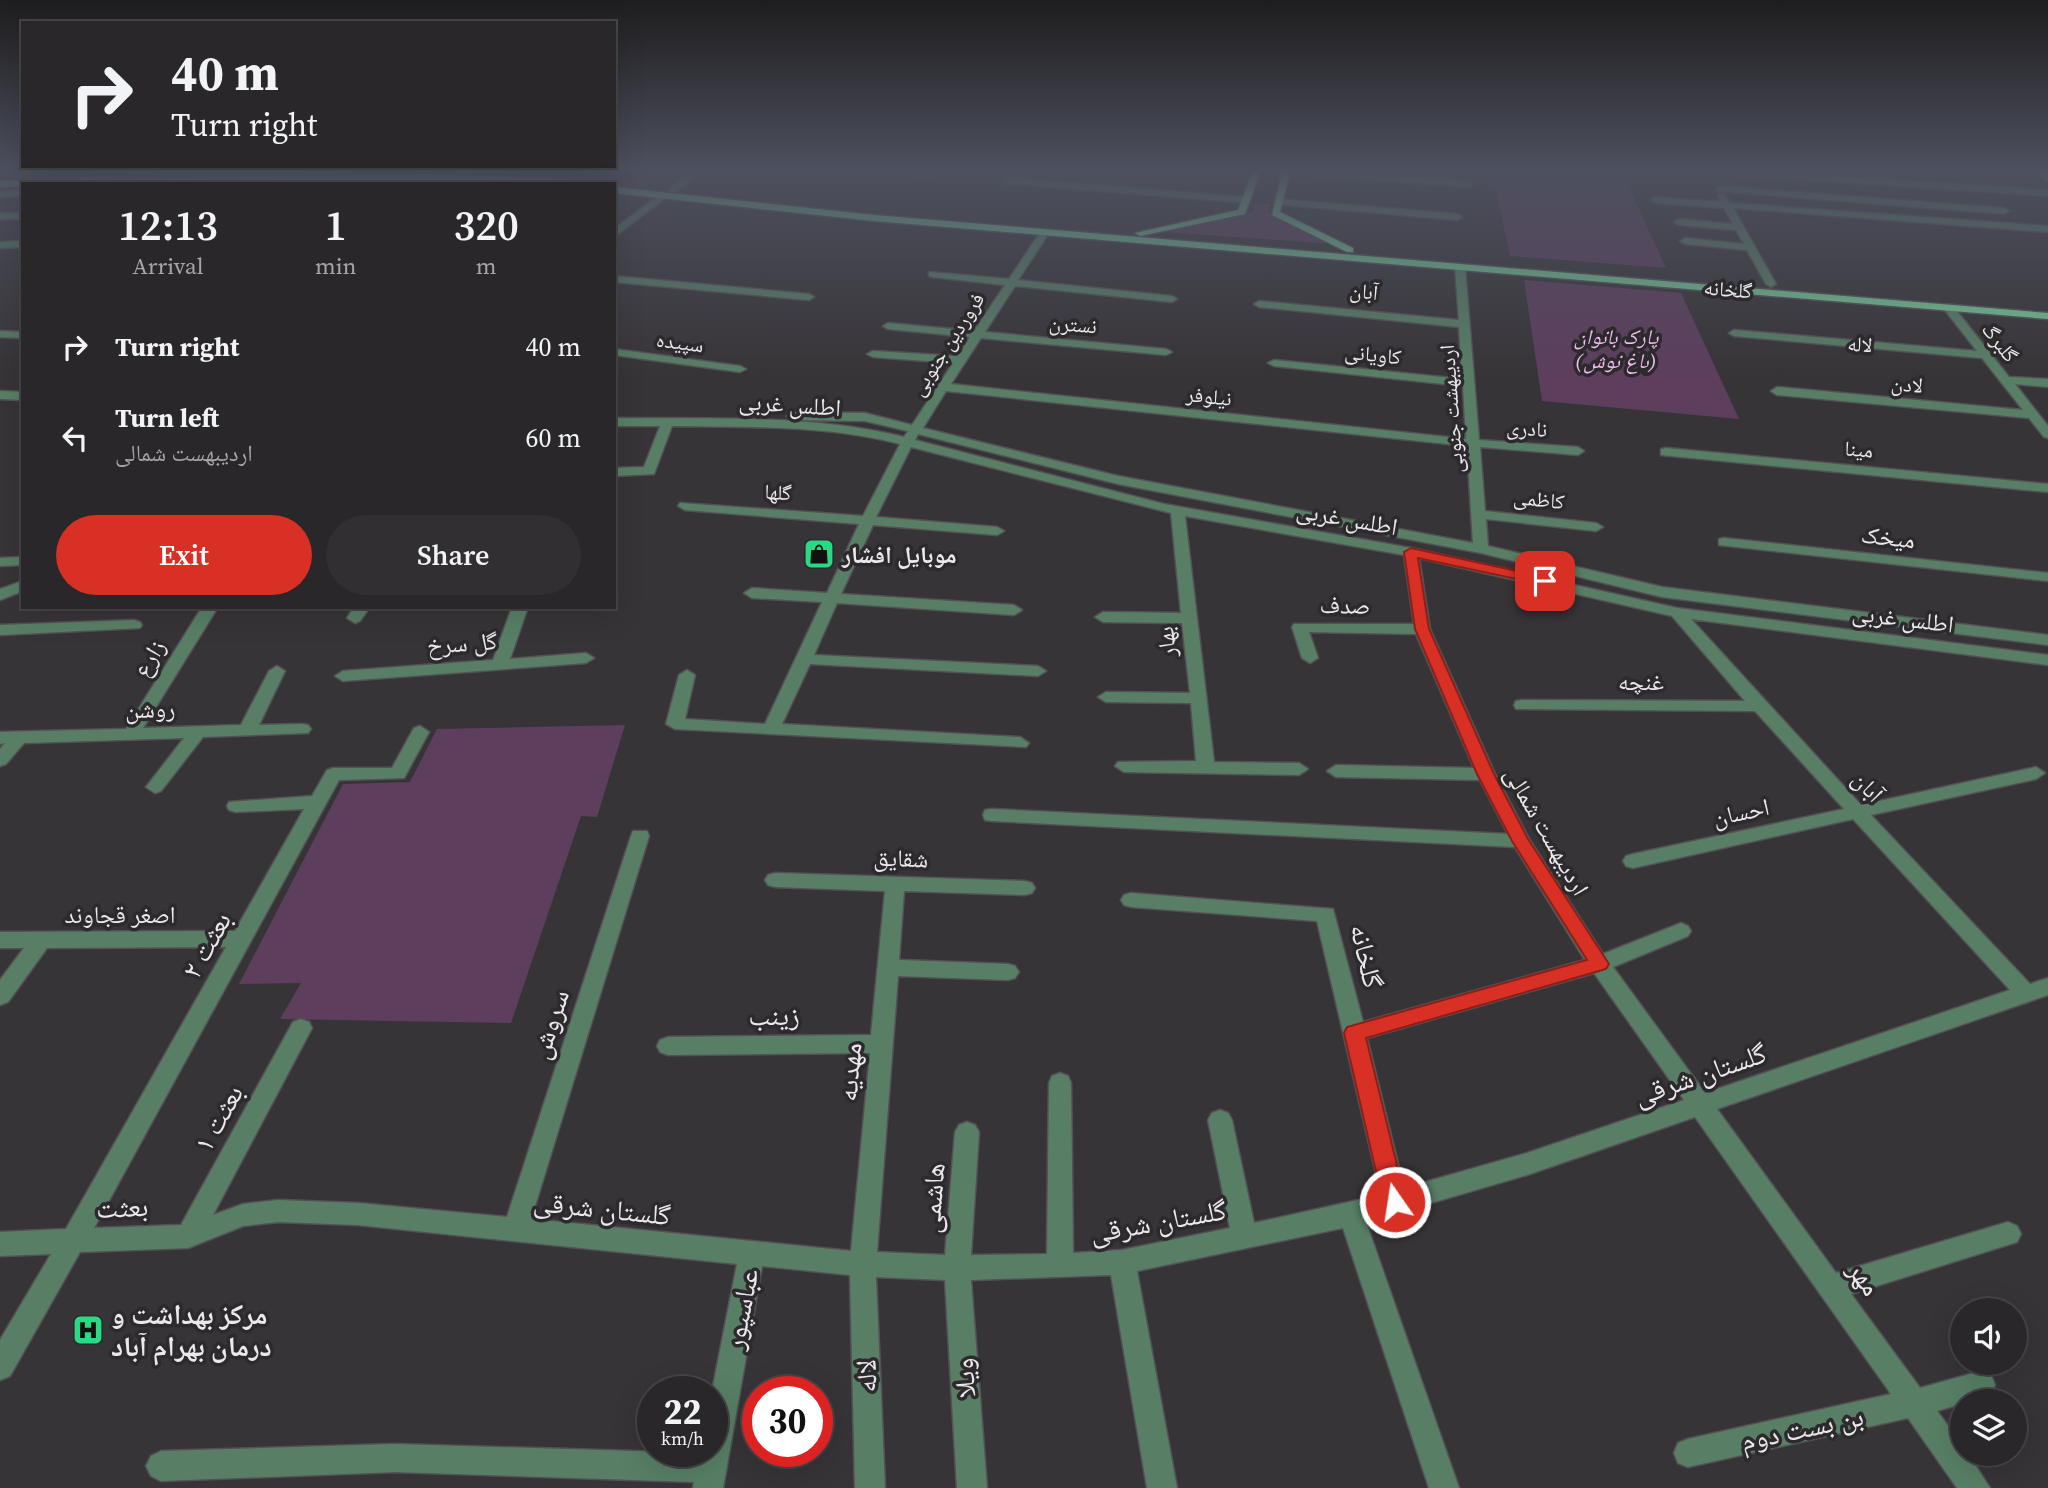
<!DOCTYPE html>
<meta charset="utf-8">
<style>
body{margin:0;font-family:"Source Serif 4","Noto Naskh Arabic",serif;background:#312f31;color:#f1f3f6;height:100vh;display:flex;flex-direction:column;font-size:26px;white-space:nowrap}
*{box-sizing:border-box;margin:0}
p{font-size:23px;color:#a5a5a8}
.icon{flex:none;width:38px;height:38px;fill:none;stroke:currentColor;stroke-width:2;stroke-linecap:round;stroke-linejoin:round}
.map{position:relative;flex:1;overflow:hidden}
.drawer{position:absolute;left:21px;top:182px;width:595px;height:427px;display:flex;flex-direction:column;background:#292729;border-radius:0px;box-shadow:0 7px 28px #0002,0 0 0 2px #454446}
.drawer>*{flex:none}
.banner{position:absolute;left:21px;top:21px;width:595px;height:147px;border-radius:0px;box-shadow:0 7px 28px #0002,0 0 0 2px #454446;background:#292729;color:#f1f3f6;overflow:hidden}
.controls{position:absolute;left:1950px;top:1298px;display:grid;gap:14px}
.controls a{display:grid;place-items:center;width:77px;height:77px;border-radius:50%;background:#292729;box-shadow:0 7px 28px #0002,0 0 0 2px #454446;font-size:35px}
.speed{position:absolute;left:637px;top:1376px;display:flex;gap:14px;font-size:35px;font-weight:700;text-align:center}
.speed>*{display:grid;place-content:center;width:91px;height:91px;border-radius:50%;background:#292729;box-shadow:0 7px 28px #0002,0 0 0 2px #454446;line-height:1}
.speed small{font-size:18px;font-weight:400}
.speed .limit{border:10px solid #d22;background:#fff;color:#111}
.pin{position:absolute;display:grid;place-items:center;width:60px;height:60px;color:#fff;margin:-30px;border-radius:14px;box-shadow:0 4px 10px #0006}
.me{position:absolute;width:77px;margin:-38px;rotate:347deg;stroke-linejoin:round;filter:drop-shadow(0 0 5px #0008)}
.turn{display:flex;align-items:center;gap:24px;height:147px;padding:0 35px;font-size:32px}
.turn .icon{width:91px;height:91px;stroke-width:2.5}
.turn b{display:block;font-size:49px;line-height:60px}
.eta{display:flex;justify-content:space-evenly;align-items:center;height:119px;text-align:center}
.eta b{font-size:42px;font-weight:600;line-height:49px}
.cta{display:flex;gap:14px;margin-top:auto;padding:14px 35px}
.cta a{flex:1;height:80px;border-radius:42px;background:#d93025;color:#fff;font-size:28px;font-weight:600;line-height:80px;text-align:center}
.cta a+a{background:#312f31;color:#f1f3f6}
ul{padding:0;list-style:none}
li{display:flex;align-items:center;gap:21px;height:91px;padding:0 35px}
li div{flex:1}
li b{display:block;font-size:26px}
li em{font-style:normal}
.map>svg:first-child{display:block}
.green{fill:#5d3e5d}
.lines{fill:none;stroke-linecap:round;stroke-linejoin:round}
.minor-casing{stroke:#545154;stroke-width:3}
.major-casing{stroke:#545154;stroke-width:3}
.minor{fill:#587f66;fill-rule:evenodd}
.major{fill:#75c895;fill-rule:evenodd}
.route{fill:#d93025;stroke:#8d1f18;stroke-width:2}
.labels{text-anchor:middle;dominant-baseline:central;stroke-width:7;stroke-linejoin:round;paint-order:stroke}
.far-street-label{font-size:21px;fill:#eae8ea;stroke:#2d2a2d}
.far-park-label{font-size:21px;font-style:italic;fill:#f4baf3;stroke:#2d2a2d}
.street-label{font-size:24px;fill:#eae8ea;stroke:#2d2a2d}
.poi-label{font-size:24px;font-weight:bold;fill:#eae8ea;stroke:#2d2a2d;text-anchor:start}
.near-street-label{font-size:28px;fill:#eae8ea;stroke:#2d2a2d}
.near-poi-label{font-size:28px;font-weight:bold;fill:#eae8ea;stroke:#2d2a2d;text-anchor:start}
</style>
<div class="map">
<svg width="2048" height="1488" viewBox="0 0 2048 1488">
<rect width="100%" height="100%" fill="#373437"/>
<g class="green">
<path d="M 1491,168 L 1620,168 L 1666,268 L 1510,256 Z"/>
<path d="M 1255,203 L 1271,204 L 1268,213 L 1332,244 L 1164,232 L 1253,212 Z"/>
<path d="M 1524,280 L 1681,293 L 1739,419 L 1542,401 Z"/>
<path d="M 625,725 L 597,817 L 581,816 L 511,1023 L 280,1019 L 301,983 L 239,984 L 343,784 L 410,782 L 437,729 Z"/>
</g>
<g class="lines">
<g class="minor-casing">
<g id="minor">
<path d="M 426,168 L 435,168 L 423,180 L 385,177 L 56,182 L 60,179 L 161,174 L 385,171 L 421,174 Z"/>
<path d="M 697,168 L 707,168 L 675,192 L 669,192 L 669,188 Z"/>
<path d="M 855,168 L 890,168 L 932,174 L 928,177 Z"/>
<path d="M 1283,168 L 1468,181 L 1472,184 L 1468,187 L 1286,173 Z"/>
<path d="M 1709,168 L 2048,190 L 2048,196 L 1706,173 Z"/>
<path d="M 1924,168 L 1964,168 L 1973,171 L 1969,174 Z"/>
<path d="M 1006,178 L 1247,197 L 1251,200 L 1247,203 L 1003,183 Z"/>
<path d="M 483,179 L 486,184 L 461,184 Z"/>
<path d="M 1719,186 L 2004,208 L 2009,211 L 2004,214 L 1716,191 Z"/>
<path d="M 23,190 L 23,196 L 0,197 L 0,191 Z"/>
<path d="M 662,193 L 669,195 L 614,237 L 614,229 Z"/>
<path d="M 1722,193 L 1730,203 L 2048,226 L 2048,232 L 1733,208 L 1776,284 L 1771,287 L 1766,284 L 1747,250 L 1685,244 L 1680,241 L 1685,238 L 1744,244 L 1736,230 L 1679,225 L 1674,222 L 1679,219 L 1733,224 L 1724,208 L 1655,203 L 1651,200 L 1655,197 L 1721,202 L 1718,196 Z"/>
<path d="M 1278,199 L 1457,214 L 1462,217 L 1457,220 L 1275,204 L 1274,202 Z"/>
<rect x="0" y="213" width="23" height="6"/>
<path d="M 1044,230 L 1049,233 L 1018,280 L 1172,296 L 1177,299 L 1172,302 L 1015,286 L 985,332 L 1166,349 L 1172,352 L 1166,355 L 981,338 L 951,384 L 1466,439 L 1463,386 L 1274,366 L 1268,363 L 1274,360 L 1462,379 L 1459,327 L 1259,307 L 1254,304 L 1259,301 L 1459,320 L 1455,267 L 1460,264 L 1465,267 L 1479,440 L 1578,447 L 1584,451 L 1578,455 L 1480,447 L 1485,511 L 1596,523 L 1603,527 L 1596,531 L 1486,519 L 1488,546 L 1662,587 L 2048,635 L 2048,645 L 1662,597 L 1481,553 L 1118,484 L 918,434 L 915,440 L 1164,504 L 1411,548 L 1677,608 L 2048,655 L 2048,665 L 1691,619 L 1861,805 L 2036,767 L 2045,773 L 2036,779 L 1871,815 L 2030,984 L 2048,978 L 2048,995 L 1717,1109 L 1836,1273 L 2008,1222 L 2017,1226 L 2021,1234 L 2017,1242 L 1851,1294 L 1920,1388 L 1981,1371 L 1991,1375 L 1995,1385 L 1991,1395 L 1937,1411 L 1962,1445 L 1962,1454 L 1968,1454 L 1990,1488 L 1957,1488 L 1908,1418 L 1688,1467 L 1678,1463 L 1674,1453 L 1678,1443 L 1688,1439 L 1891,1394 L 1695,1117 L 1527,1175 L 1366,1222 L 1459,1488 L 1429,1488 L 1343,1228 L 1137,1271 L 1177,1488 L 1147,1488 L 1111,1275 L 971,1280 L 987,1488 L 957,1488 L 945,1280 L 876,1277 L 885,1488 L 855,1488 L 850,1275 L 762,1266 L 723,1488 L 693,1488 L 694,1482 L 395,1472 L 161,1481 L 151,1476 L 146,1466 L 151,1456 L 161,1451 L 395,1444 L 700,1453 L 701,1451 L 712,1451 L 712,1391 L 737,1264 L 358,1225 L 278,1222 L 243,1226 L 188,1248 L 80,1252 L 10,1376 L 0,1380 L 0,1340 L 51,1254 L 0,1256 L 0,1232 L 66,1229 L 226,947 L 47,948 L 8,1002 L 0,1005 L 0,980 L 24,948 L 0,948 L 0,932 L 235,931 L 304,809 L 236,812 L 229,810 L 227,806 L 229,802 L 312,796 L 327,770 L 333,768 L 392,768 L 414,728 L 420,726 L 429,732 L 404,778 L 339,780 L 94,1228 L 181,1225 L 293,1022 L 301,1019 L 309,1022 L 312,1028 L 213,1215 L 243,1204 L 278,1200 L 358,1203 L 507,1217 L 631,836 L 633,831 L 647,831 L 649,836 L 531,1219 L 851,1251 L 870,1053 L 668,1055 L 660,1052 L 657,1046 L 660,1040 L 668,1037 L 871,1035 L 885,891 L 775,887 L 768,885 L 765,880 L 768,875 L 775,873 L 1025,881 L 1032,883 L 1035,888 L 1032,893 L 1025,895 L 904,891 L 899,960 L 1008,964 L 1015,966 L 1019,972 L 1015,978 L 1008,980 L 898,976 L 877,1252 L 945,1255 L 955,1132 L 959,1125 L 967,1122 L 975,1125 L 979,1132 L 971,1255 L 1047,1254 L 1049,1083 L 1052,1076 L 1060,1073 L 1068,1076 L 1071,1083 L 1073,1253 L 1122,1250 L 1230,1228 L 1208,1120 L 1212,1113 L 1220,1110 L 1228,1113 L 1232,1120 L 1254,1223 L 1381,1195 L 1317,921 L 1131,907 L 1124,905 L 1121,900 L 1124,895 L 1131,893 L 1333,909 L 1363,1022 L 1585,960 L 1515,847 L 992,821 L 985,820 L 983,815 L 985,810 L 992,809 L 1508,834 L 1480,780 L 1336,777 L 1327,771 L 1336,765 L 1474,768 L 1416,634 L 1309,632 L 1318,658 L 1310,663 L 1302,658 L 1292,627 L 1294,624 L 1414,624 L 1404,555 L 1185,516 L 1214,762 L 1299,763 L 1308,769 L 1299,775 L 1124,772 L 1115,766 L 1118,762 L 1196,761 L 1191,703 L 1106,702 L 1098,697 L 1106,692 L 1190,693 L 1182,623 L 1103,622 L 1095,617 L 1103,612 L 1181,613 L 1171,513 L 911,447 L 876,517 L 997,527 L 1004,531 L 997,535 L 873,525 L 841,594 L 1014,605 L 1022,610 L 1014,615 L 837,603 L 814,655 L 1038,666 L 1046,671 L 1038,676 L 810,664 L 782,724 L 1020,737 L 1029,743 L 1026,747 L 675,729 L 666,724 L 679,675 L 687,670 L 695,675 L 685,719 L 765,724 L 822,602 L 752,598 L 744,593 L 752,588 L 827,593 L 859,524 L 685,510 L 678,506 L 680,503 L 863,516 L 900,444 C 827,425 747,427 672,426 L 654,474 L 614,476 L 614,468 L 644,467 L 660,426 L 614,426 L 614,418 C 709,419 811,414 904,437 L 908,431 L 865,421 L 793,420 L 787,416 L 793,412 L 865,413 L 912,425 L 953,363 L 873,357 L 867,354 L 873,351 L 957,356 L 970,337 L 888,329 L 883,326 L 888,323 L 974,331 L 1005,285 L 933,277 L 929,276 L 929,272 L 1009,279 L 1041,231 ZM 946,391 L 1467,446 L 1473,543 L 1118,476 L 923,428 ZM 1419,558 L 1672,616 L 1745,701 L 1522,700 L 1516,701 L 1514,705 L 1516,709 L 1755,711 L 1844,809 L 1633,854 L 1626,856 L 1623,861 L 1626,866 L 1633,868 L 1853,819 L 2010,990 L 1705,1093 L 1613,967 L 1688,936 L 1691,931 L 1688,926 L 1681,923 L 1603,954 L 1529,839 L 1495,774 L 1430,629 ZM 1594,973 L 1684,1100 L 1527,1153 L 1404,1188 L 1367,1038 Z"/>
<path d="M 23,241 L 23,247 L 0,248 L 0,242 Z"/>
<path d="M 614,276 L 809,294 L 814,297 L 809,300 L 614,282 Z"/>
<path d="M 1944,305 L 1952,305 L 2009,377 L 2048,379 L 2048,387 L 2015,384 L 2048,426 L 2048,438 L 2044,437 L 2029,418 L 1777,395 L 1771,391 L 1777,387 L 2023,410 L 1982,358 L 1734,336 L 1729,333 L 1734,330 L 1977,351 L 1944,309 Z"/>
<path d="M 0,331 L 23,332 L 23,338 L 0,337 Z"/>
<path d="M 614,349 L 740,366 L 746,369 L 740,372 L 614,355 Z"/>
<path d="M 0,391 L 23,392 L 23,400 L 0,399 Z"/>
<path d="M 1666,448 L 2048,484 L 2048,492 L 1661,455 L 1661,449 Z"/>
<path d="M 1724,538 L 2048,573 L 2048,581 L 1719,545 L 1719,539 Z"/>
<path d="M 23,557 L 23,565 L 0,566 L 0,558 Z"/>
<path d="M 23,581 L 23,591 L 0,600 L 0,589 Z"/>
<path d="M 202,607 L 218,607 L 143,728 L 241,725 L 269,671 L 277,666 L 285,671 L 259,725 L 302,724 L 308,725 L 311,729 L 308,733 L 203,737 L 161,791 L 155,793 L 146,787 L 184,738 L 24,743 L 6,764 L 0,766 L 0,749 L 5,743 L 0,744 L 0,732 L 126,729 Z"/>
<path d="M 354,607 L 370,607 L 360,621 L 355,623 L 347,618 Z"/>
<path d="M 512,607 L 528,607 L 510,659 L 586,653 L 594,658 L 586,663 L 343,681 L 335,676 L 343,671 L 493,660 Z"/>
<path d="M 134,620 L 140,622 L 142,625 L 140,628 L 0,635 L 0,625 Z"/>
</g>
</g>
<g class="major-casing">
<g id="major">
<path d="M 1254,168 L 1262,168 L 1245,214 L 1140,236 L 1135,233 L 1238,210 Z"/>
<path d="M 1283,168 L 1291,168 L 1280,212 L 1353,248 L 1353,252 L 1347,252 L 1272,215 Z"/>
<path d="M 2032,168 L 2041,168 L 2048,174 L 2048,182 Z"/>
<path d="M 423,174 L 608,181 L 612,184 L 423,180 L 23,184 L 23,186 L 0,187 L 0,181 Z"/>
<path d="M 614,187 L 874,215 L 2048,313 L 2048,319 L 874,221 L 614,193 Z"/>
</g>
</g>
<use href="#minor" class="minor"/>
<use href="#major" class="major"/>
</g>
<linearGradient id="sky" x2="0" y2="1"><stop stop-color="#1e1d1e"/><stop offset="0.45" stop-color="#4d505e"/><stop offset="1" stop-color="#4d505e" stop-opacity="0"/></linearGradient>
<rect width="2048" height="376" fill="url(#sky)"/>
<path class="route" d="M 1411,548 L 1545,577 L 1552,581 L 1545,585 L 1418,558 L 1429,629 L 1494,774 L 1528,839 L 1609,964 L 1606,969 L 1599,971 L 1366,1038 L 1406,1202 L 1403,1209 L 1395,1212 L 1387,1209 L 1383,1202 L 1344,1033 L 1347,1027 L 1587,960 L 1512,841 L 1477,774 L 1415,629 L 1404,552 Z"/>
<defs>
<g id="shop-square" transform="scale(1.575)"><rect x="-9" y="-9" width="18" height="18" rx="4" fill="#2bd884" stroke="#2d2a2d"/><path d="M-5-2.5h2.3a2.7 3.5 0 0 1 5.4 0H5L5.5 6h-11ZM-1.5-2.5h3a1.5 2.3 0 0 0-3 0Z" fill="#111"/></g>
<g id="hospital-square" transform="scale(1.575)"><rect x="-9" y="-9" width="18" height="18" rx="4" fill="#2bd884" stroke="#2d2a2d"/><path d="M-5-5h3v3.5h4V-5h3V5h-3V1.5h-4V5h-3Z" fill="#111"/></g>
</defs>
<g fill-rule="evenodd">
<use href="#shop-square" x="819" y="554"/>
<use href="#hospital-square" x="88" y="1330"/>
</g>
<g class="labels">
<g class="far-street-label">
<text transform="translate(1728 289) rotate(5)">گلخانه</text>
<text transform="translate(1364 291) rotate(6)">آبان</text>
<text transform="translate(1073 324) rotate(5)">نسترن</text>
<text transform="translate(680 342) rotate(7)">سپیده</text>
<text transform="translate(2000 342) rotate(52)">گلبرگ</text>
<text transform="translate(947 344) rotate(-57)">فروردین جنوبی</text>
<text transform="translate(1860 344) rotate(5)">لاله</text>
<text transform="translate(1373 354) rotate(6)">کاویانی</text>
<text transform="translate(1907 384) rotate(5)">لادن</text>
<text transform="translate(1209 396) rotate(6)">نیلوفر</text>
<text transform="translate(1451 409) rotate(-94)">اردیبهشت جنوبی</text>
<text transform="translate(1527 428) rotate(4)">نادری</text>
<text transform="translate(1859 449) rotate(5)">مینا</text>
<text transform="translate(778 492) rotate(4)">گلها</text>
<text transform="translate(1539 499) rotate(6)">کاظمی</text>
</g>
<g class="far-park-label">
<text x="1616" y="336">پارک بانوان<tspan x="1616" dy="24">(باغ نوش)</tspan></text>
</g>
<g class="street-label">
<text transform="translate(790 404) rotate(4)">اطلس غربی</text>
<text transform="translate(1347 518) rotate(10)">اطلس غربی</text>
<text transform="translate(1888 537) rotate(6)">میخک</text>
<text transform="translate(1345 605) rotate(1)">صدف</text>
<text transform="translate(1903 618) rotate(7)">اطلس غربی</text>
<text transform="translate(1166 642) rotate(-96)">بهار</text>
<text transform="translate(462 643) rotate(-4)">گل سرخ</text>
<text transform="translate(149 658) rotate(-58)">زارع</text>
<text x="1641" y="681">غنچه</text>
<text transform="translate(150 709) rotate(-2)">روشن</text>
<text transform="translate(1868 786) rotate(47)">آبان</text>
<text transform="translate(1741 812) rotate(-12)">احسان</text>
<text transform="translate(1547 831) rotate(60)">اردیبهست شمالی</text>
<text transform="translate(901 858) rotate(2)">شقایق</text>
<text x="120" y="914">اصغر قجاوند</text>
</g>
<g class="poi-label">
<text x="842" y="554">موبایل افشار</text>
</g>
<g class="near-street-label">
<text transform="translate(206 945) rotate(-61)">بعثت ۲</text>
<text transform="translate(1367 956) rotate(77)">گلخانه</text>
<text transform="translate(774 1015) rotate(-1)">زینب</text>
<text transform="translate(549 1024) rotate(-72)">سروش</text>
<text transform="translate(849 1072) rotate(-85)">مهدیه</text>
<text transform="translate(1700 1074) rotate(-19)">گلستان شرقی</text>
<text transform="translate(218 1118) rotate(-61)">بعثت ۱</text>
<text transform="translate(932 1198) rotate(-86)">هاشمی</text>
<text transform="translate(122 1207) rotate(-3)">بعثت</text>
<text transform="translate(602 1208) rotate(6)">گلستان شرقی</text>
<text transform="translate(1158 1221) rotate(-10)">گلستان شرقی</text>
<text transform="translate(1865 1278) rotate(55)">مهر</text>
<text transform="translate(741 1309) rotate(-79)">عباسپور</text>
<text transform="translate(866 1376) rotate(-92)">لاله</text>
<text transform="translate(964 1378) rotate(-94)">ویلا</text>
<text transform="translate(1802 1428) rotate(-12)">بن بست دوم</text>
</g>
<g class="near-poi-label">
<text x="111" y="1314">مرکز بهداشت و<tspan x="111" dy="32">درمان بهرام آباد</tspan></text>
</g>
</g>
</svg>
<div class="controls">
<a><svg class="icon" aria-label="sound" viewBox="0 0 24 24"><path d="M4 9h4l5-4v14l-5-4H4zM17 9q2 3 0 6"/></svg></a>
<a><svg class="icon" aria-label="layers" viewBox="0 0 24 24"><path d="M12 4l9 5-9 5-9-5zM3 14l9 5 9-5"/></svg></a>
</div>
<div class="speed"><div>22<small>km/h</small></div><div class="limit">30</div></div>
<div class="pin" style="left:1545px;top:581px;background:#d93025"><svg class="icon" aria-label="arrive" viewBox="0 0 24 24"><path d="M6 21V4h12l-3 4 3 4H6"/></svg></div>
<svg class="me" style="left:1395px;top:1202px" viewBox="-20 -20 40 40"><circle r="17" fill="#d93025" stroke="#fff" stroke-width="3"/><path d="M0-11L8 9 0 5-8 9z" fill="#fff"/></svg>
<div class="banner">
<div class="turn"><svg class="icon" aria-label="right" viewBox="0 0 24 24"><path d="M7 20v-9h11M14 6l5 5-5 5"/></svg><div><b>40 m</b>Turn right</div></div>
</div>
<section class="drawer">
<div class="eta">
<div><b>12:13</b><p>Arrival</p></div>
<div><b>1</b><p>min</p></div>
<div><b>320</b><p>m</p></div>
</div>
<ul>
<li><svg class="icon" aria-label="right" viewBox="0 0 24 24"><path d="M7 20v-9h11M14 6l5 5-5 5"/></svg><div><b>Turn right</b></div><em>40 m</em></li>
<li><svg class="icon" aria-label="left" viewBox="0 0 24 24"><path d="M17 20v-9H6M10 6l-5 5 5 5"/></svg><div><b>Turn left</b><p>اردیبهست شمالی</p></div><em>60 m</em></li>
</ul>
<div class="cta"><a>Exit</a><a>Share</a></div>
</section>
</div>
